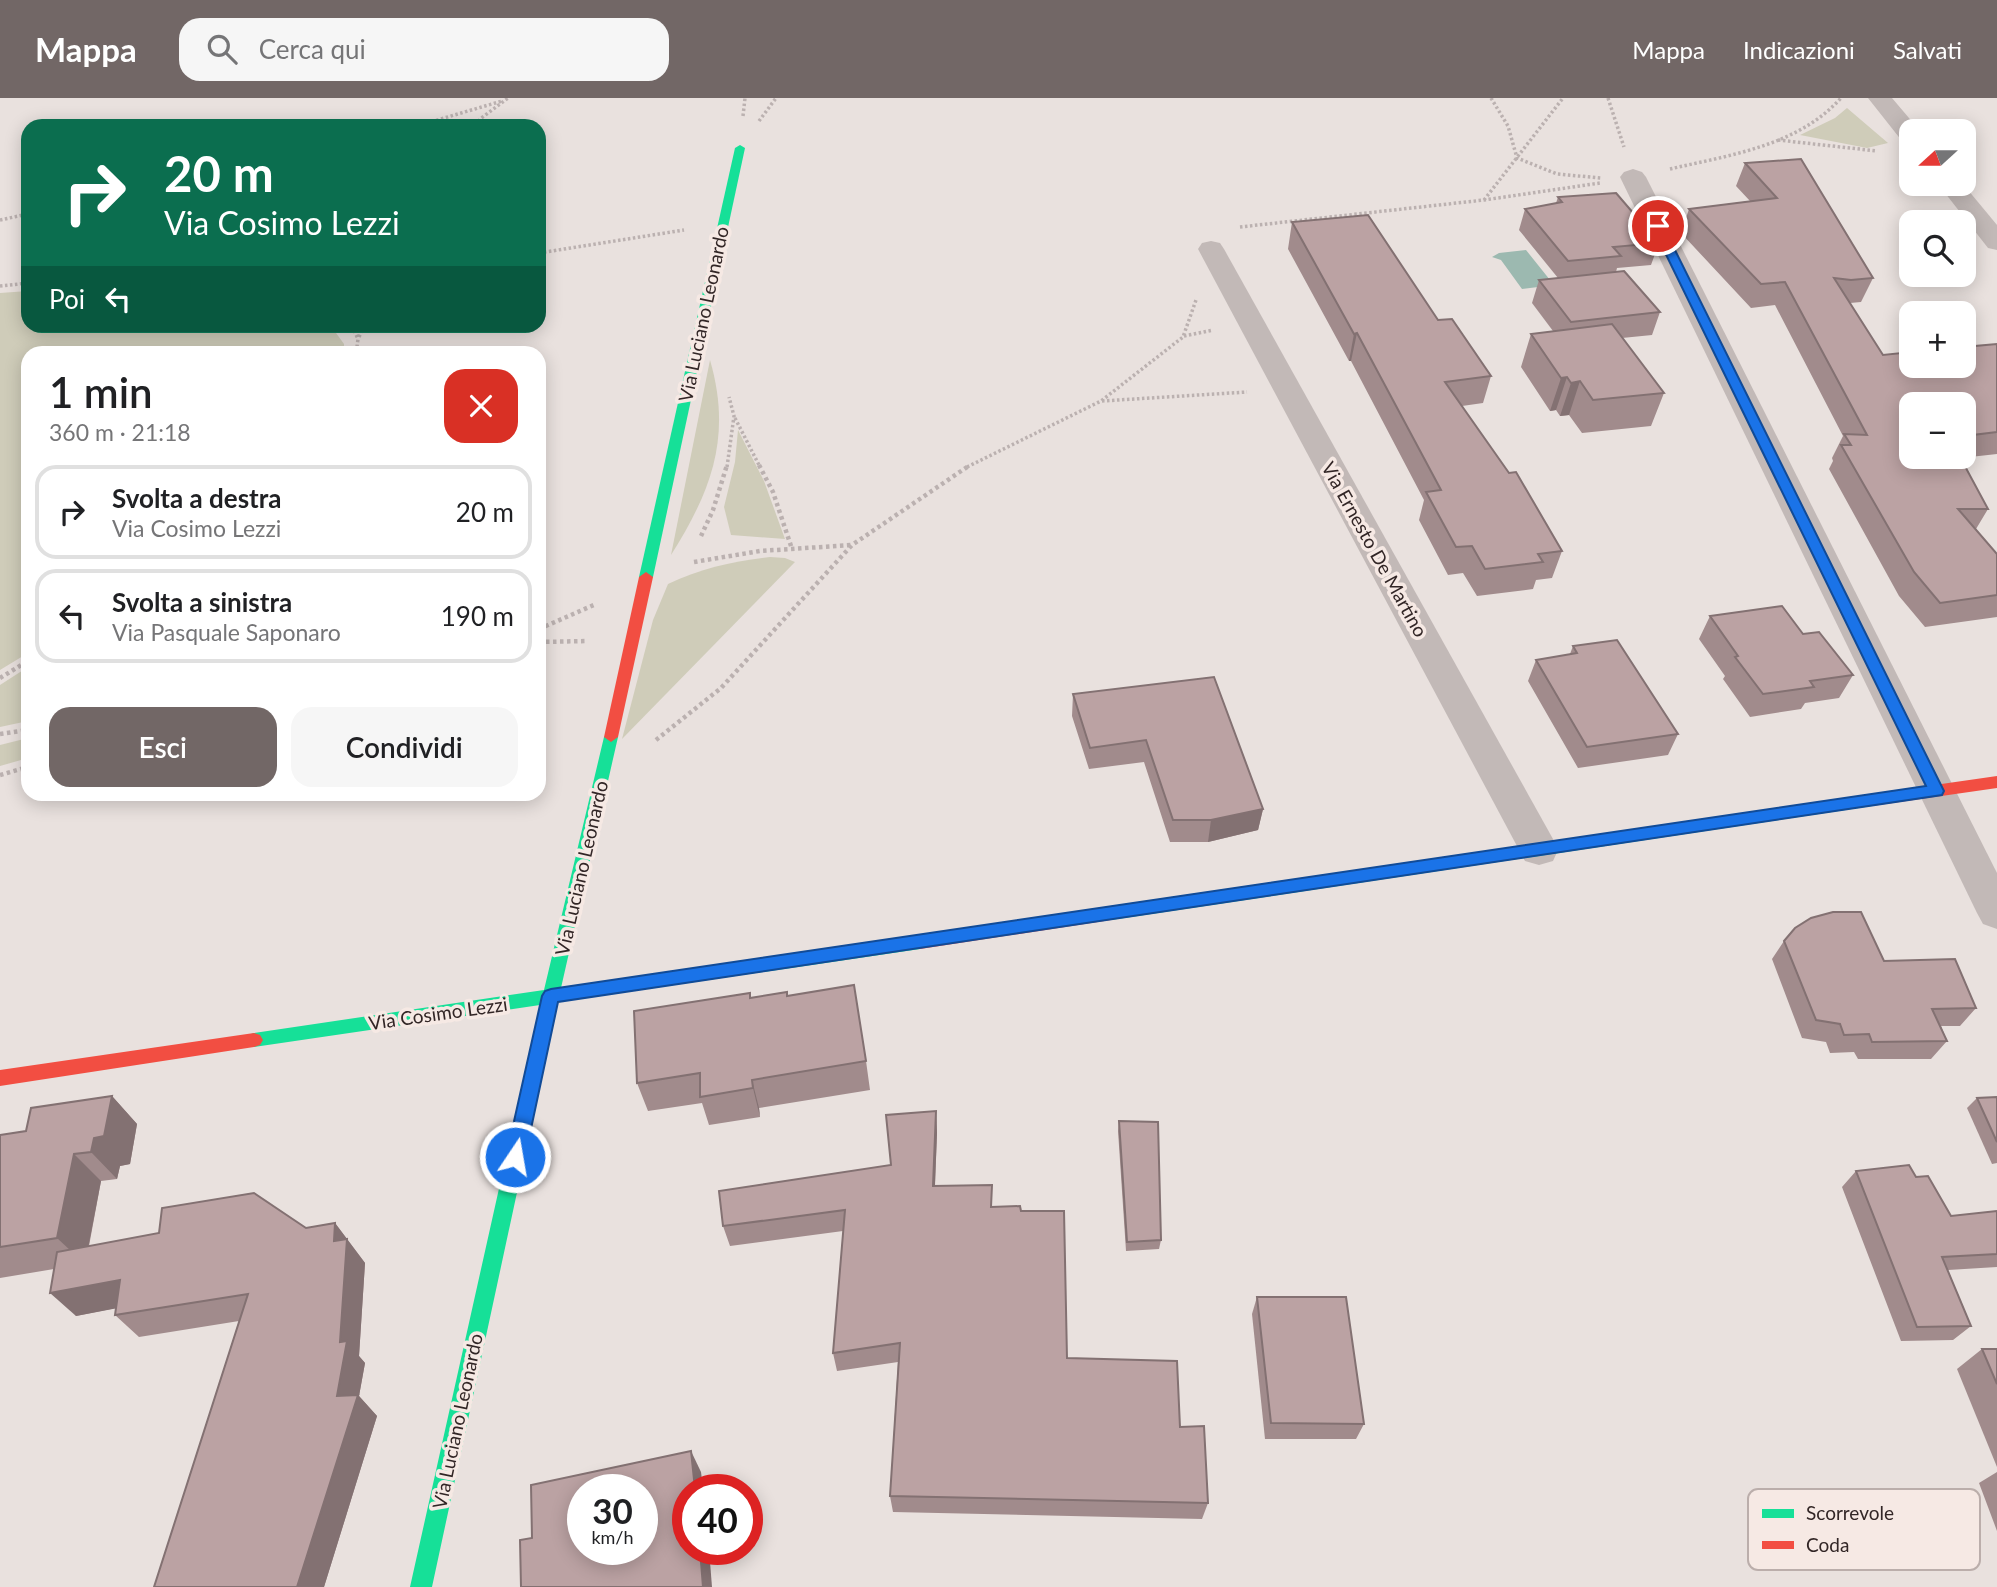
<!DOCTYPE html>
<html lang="it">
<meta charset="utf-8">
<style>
body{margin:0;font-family:Lato,sans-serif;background:#f6f6f6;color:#202124;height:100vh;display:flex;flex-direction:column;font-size:26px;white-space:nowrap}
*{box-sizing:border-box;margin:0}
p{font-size:23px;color:#757577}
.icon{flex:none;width:38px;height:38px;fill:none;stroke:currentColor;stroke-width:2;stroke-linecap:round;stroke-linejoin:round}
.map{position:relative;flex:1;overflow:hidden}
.side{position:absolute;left:21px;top:248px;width:525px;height:455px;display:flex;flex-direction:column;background:#fff;border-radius:21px;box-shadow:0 4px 18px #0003}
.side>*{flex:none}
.top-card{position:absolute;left:21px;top:21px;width:525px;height:214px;border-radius:21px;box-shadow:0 4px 18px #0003;background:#0b6e4f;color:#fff;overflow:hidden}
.needle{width:46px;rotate:249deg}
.tools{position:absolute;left:1899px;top:21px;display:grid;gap:14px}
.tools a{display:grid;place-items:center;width:77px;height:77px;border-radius:14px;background:#fff;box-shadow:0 4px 18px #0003;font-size:35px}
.speed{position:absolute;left:567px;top:1376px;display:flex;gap:14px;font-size:35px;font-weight:700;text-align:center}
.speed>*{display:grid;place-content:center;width:91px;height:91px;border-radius:50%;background:#fff;box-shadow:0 4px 18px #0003;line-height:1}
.speed small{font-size:18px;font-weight:400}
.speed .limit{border:10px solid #d22;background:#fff;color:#111}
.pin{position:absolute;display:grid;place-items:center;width:60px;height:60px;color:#fff;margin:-30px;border:4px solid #fff;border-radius:50%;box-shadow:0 2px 7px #0007}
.me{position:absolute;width:77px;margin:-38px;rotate:12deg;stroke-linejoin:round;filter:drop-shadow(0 0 5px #0008)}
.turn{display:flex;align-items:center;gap:24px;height:147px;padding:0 28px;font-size:32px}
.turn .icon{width:91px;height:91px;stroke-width:2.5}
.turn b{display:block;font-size:49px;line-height:60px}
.then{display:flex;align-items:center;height:66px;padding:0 28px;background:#0003;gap:14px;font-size:26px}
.round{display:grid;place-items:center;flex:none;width:74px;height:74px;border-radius:21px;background:#f6f6f6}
.head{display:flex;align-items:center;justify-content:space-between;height:119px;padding:0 28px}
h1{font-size:42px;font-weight:600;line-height:52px}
.cta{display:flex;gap:14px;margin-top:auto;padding:14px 28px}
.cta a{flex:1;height:80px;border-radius:21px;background:#726766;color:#fff;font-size:28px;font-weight:600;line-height:80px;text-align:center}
.cta a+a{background:#f6f6f6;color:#202124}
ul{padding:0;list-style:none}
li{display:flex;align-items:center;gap:21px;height:94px;margin:0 14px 10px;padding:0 14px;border:4px solid #e0e0e0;border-radius:21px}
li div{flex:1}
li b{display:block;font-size:26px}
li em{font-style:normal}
header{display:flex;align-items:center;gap:42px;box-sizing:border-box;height:98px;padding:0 35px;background:#726766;color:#fff}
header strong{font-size:33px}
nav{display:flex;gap:38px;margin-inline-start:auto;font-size:24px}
.search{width:490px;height:63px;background:#f6f6f6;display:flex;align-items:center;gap:18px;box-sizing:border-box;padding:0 24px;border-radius:21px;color:#757577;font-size:26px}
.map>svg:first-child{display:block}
.green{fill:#cfccb9}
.water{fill:#9cb9b0}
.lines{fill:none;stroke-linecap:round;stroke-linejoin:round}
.path-far1{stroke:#bbb1b0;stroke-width:3.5;stroke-dasharray:2.5 2.5;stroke-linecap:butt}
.path{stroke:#bbb1b0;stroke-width:4.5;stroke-dasharray:3.5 3.5;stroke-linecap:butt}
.street{fill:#c2b9b7;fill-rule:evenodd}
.fast{fill:#16e098;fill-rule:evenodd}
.jam{fill:#f24e42;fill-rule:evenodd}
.wall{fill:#a18b8c;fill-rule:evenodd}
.shaded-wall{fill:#837172}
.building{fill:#bba2a3;stroke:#837172;stroke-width:2;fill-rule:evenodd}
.route{fill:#1a73e8;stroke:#114b97;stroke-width:2}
.labels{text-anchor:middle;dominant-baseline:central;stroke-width:7;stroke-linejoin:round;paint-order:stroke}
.street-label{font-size:19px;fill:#322626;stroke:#f6e9e4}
.key{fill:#f6e9e4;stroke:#bbaeab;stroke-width:2}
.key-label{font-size:19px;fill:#322626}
</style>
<header>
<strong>Mappa</strong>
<div class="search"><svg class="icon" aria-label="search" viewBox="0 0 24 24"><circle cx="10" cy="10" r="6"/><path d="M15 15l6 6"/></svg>Cerca qui</div>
<nav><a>Mappa</a><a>Indicazioni</a><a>Salvati</a></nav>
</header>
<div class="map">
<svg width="1997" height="1489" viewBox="0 0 1997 1489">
<rect width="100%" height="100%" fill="#e9e1de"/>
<g class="green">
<path d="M 1847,10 L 1888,45 L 1867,50 L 1800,37 L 1835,20 Z"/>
<path d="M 28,193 L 28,228 L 331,228 L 344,246 L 344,255 L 28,256 L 28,555 L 0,572 L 0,195 Z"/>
<path d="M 710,262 C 732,338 712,392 671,457 Z"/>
<path d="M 738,332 L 764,383 L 785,441 L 731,437 L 724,409 L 735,364 Z"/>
<path d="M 770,459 L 785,460 L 795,464 L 622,641 L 653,522 L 668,486 C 701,470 734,463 770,459 Z"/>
<path d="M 28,569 L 28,623 L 0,629 L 0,587 Z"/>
<path d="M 28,640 L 28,660 L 0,668 L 0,647 Z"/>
</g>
<path class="water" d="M 1526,152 L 1554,187 L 1522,191 L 1501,162 L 1492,159 L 1499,155 Z"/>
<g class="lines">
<g class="path-far1">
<path d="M 1491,0 L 1508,28 L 1517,60 L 1557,76 L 1601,80"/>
<path d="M 1608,0 L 1624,49"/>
<path d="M 743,18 L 745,0"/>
<path d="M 759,23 L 776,0"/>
<path d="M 417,28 L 502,3"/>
<path d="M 476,28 L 480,21 L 508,0"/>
<path d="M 1778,42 L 1877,53"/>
<path d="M 1670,71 C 1730,57 1798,48 1841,0"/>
<path d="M 1484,102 L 1563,0"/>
<path d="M 0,122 L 28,116"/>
<path d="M 1240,129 L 1484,102 L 1600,85"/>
<path d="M 539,155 L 684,132"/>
<path d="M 0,188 L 28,185"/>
<path d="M 352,228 L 358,241 L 356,256"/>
<path d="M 1184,238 L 1213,232"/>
<path d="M 359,239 L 364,228"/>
<path d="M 1102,303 L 1247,294"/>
<path d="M 735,320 L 760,369"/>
<path d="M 727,369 L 734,318 L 729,299"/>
<path d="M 967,369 L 1101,303 L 1183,239 L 1196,202"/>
</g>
<g class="path">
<path d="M 759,367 L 773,394 L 792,451"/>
<path d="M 701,438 L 713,412 L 727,367"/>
<path d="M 694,464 L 760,453 L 852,447"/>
<path d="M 539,531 L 596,506"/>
<path d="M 539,544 L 588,543"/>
<path d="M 0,580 L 28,563"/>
<path d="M 0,636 L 28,632"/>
<path d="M 656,642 L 721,590 L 852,447 L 970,367"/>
<path d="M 0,677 L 28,669"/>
</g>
<g class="street">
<path d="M 1868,0 L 1892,0 L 1920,33 L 1911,33 L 1911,45 L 1902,43 Z"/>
<path d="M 1633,71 L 1642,74 L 1646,79 L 1997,775 L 1997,831 L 1983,826 L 1977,815 L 1620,79 L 1624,74 Z"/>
<path d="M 1938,86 L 1963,86 L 1997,127 L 1997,152 L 1988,150 Z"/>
<path d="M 1211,143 L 1220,145 L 1224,151 L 1553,741 L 1558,752 L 1553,763 L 1539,767 L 1525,763 L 1198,151 L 1202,145 Z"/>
</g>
<g class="fast">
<path d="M 740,47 L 745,50 L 653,479 L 646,484 L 639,479 L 735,50 Z"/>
<path d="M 611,634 L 618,639 L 561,890 L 920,837 L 926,839 L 928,844 L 926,849 L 920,851 L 558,904 L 432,1489 L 410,1489 L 540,907 L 254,949 L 248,947 L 245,942 L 248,937 L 254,935 L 544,892 L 604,639 Z"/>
<path d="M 1872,696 L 1880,702 L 1872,708 L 1111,822 L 1105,820 L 1103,815 L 1105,810 L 1111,808 Z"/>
</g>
<g class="jam">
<path d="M 646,474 L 653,479 L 618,639 L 611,644 L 604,639 L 639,479 Z"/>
<path d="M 1997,678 L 1997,690 L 1872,708 L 1864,702 L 1872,696 Z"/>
<path d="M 1111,808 L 1117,810 L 1119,815 L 1117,820 L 1111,822 L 920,851 L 914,849 L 912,844 L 914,839 L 920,837 Z"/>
<path d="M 254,935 L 260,937 L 263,942 L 260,947 L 254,949 L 0,988 L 0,972 Z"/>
</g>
</g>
<g class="wall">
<path d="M 1745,65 L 1873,180 L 1861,204 L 1850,205 L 1883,257 L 1997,246 L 1997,356 L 1961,360 L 1988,411 L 1976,431 L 1997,456 L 1997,519 L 1925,529 L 1899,498 L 1829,371 L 1833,363 L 1832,360 L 1843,338 L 1775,207 L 1751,210 L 1681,135 L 1689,111 L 1750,103 L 1736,88 ZM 1964,306 L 1964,359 L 1911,359 Z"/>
<path d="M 1558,99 L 1659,145 L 1651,167 L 1617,170 L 1616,174 L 1660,214 L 1652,237 L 1622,240 L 1664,295 L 1651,328 L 1582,335 L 1569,317 L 1560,318 L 1556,312 L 1550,313 L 1521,269 L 1531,236 L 1553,233 L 1532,205 L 1539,182 L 1558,180 L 1519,132 L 1525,111 L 1556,105 Z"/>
<path d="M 1292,124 L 1438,222 L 1491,278 L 1483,305 L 1462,308 L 1562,453 L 1552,480 L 1536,482 L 1533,491 L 1477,498 L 1463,475 L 1448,477 L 1419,422 L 1424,402 L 1351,263 L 1349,263 L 1288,151 Z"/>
<path d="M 1710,518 L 1803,536 L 1853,577 L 1839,600 L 1805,605 L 1801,611 L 1750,619 L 1723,581 L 1725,578 L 1699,541 Z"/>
<path d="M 1573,548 L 1678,636 L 1668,657 L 1578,670 L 1528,583 L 1536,562 L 1570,556 Z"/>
<path d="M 1073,596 L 1263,711 L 1258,732 L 1208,744 L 1170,744 L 1144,664 L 1089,671 L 1072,618 Z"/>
<path d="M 1784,843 L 1884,863 L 1976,910 L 1960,928 L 1941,928 L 1947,943 L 1931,961 L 1858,961 L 1854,954 L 1830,955 L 1826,944 L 1802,940 L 1772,861 Z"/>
<path d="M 787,898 L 866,963 L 870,992 L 759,1010 L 760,1019 L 709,1027 L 702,1005 L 648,1013 L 637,985 L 751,900 Z"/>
<path d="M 112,998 L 137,1026 L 130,1066 L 120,1068 L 117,1081 L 101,1083 L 89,1148 L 306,1130 L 335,1125 L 365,1165 L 359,1258 L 365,1265 L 359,1298 L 377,1318 L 324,1489 L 154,1489 L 239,1223 L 139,1239 L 115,1217 L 116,1210 L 76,1218 L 54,1171 L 0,1180 L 0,1037 L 26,1033 Z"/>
<path d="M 1997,999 L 1997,1065 L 1992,1066 L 1967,1010 L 1977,1000 Z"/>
<path d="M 936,1013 L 937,1035 L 935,1088 L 992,1109 L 1067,1260 L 1180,1329 L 1208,1405 L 1202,1421 L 893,1414 L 890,1398 L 898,1264 L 837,1273 L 833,1255 L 843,1133 L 730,1148 L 723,1128 L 891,1067 Z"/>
<path d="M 1119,1023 L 1161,1142 L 1159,1151 L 1126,1153 L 1118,1033 Z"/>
<path d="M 1856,1073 L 1916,1079 L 1951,1118 L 1997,1113 L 1997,1169 L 1948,1172 L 1971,1228 L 1953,1242 L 1901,1243 L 1842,1089 Z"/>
<path d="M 1257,1199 L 1364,1326 L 1356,1341 L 1265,1341 L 1252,1216 Z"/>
<path d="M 1982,1251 L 1997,1251 L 1997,1369 L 1957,1271 Z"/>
<path d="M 1997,1374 L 1997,1433 L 1979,1385 Z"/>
</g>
<g class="shaded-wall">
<path d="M 1357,235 L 1351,263 L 1349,263 L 1354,236 Z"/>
<path d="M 1567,279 L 1556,312 L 1550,313 L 1561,280 Z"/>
<path d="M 1580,283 L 1569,317 L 1560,318 L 1571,285 Z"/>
<path d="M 1263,711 L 1258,732 L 1208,744 L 1211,722 Z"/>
<path d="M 752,982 L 759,1010 L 760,1019 L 753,990 Z"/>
<path d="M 112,998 L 137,1026 L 130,1066 L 120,1068 L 117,1081 L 91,1054 L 94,1040 Z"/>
<path d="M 936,1013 L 937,1035 L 934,1109 L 933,1088 Z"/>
<path d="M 74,1056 L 101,1083 L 85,1166 L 57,1140 Z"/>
<path d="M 335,1125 L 365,1165 L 359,1258 L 365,1265 L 359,1298 L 377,1318 L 324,1489 L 297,1489 L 337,1298 L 340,1244 L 334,1143 Z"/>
<path d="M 120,1182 L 144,1205 L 76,1218 L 50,1195 Z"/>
<path d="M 691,1353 L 701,1374 L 703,1391 L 695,1391 Z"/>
<path d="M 700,1451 L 709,1451 L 712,1489 L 703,1489 Z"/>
</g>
<g class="building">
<path d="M 1801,61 L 1873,180 L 1851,182 L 1834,180 L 1883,257 L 1911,254 L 1911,268 L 1964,268 L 1964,249 L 1997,246 L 1997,334 L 1964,338 L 1964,306 L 1911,306 L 1911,359 L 1960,359 L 1988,411 L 1958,411 L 1997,456 L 1997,497 L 1940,505 L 1914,474 L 1841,347 L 1851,347 L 1844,336 L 1867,337 L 1785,184 L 1761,186 L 1689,111 L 1777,100 L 1745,65 Z"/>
<path d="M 1616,95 L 1659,145 L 1613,149 L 1621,158 L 1568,163 L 1525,111 L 1562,104 L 1558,99 Z"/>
<path d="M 1368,117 L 1438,222 L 1452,221 L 1491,278 L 1445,284 L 1509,375 L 1516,374 L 1562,453 L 1538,456 L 1543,464 L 1485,471 L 1472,448 L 1456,449 L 1426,394 L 1441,392 L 1357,235 L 1354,236 L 1292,124 Z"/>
<path d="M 1624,173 L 1660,214 L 1571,224 L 1539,182 Z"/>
<path d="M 1612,226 L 1664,295 L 1593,302 L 1580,283 L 1571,285 L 1567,279 L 1561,280 L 1531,236 Z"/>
<path d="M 1782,508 L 1803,536 L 1819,534 L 1853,577 L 1810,583 L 1814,589 L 1763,596 L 1735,559 L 1738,558 L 1710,518 Z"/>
<path d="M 1617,542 L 1678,636 L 1587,649 L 1536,562 L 1577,555 L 1573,548 Z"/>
<path d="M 1214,579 L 1263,711 L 1211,722 L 1173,722 L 1146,642 L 1090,650 L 1073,596 Z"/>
<path d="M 1833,814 L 1861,814 L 1884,863 L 1955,861 L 1976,910 L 1932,911 L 1947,943 L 1872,944 L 1869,936 L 1844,937 L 1840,926 L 1816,922 L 1784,843 L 1795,830 L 1811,820 Z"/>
<path d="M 854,887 L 866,963 L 752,982 L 753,990 L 700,999 L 700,975 L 637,985 L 634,913 L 750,895 L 750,900 L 787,894 L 787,898 Z"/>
<path d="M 112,998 L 104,1038 L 94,1040 L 91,1054 L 74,1056 L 57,1140 L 0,1149 L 0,1037 L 26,1033 L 31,1010 Z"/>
<path d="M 1997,999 L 1997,1044 L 1977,1000 Z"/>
<path d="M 936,1013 L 933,1088 L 992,1087 L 991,1109 L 1020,1108 L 1021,1113 L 1064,1113 L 1067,1260 L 1177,1263 L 1180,1329 L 1204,1328 L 1208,1405 L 890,1398 L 900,1245 L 833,1255 L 845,1112 L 723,1128 L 719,1093 L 891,1067 L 886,1017 Z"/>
<path d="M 1119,1023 L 1158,1024 L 1161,1142 L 1127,1144 Z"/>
<path d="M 1909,1067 L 1916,1079 L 1928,1078 L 1951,1118 L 1997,1113 L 1997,1156 L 1942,1159 L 1971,1228 L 1917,1229 L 1856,1073 Z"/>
<path d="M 254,1095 L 306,1130 L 335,1125 L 334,1143 L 347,1141 L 340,1244 L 347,1243 L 337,1298 L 358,1297 L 297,1489 L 154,1489 L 248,1196 L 115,1217 L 120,1182 L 50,1195 L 57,1154 L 159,1135 L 162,1110 Z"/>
<path d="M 1257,1199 L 1346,1199 L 1364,1326 L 1271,1325 Z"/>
<path d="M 1982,1251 L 1997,1251 L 1997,1286 Z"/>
<path d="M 691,1353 L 695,1391 L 688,1391 L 688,1451 L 700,1451 L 703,1489 L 521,1489 L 520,1442 L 532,1440 L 531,1387 ZM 583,1391 L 642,1391 L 642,1451 L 583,1451 Z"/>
</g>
<path class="route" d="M 1658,125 L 1663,128 L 1944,693 L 1942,697 L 558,904 L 525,1059 L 522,1065 L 515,1068 L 509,1065 L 506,1059 L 542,898 L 545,893 L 551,891 L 1926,688 L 1652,128 Z"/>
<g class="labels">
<g class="street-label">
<text transform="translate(703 216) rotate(-78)">Via Luciano Leonardo</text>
<text transform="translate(1375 451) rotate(61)">Via Ernesto De Martino</text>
<text transform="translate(581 770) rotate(-77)">Via Luciano Leonardo</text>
<text transform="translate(438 915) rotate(-8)">Via Cosimo Lezzi</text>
<text transform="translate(457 1323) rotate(-78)">Via Luciano Leonardo</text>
</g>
</g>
<rect x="1748" y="1391" width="232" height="81" rx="10" class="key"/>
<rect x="1762" y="1411" width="32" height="9" fill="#16e098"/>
<rect x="1762" y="1443" width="32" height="8" fill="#f24e42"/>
<g class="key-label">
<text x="1806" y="1422">Scorrevole</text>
<text x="1806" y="1454">Coda</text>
</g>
</svg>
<div class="tools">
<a><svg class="needle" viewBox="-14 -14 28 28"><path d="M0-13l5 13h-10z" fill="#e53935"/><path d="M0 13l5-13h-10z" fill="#757577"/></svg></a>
<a><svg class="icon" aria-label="search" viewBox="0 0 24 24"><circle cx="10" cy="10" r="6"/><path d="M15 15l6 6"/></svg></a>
<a>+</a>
<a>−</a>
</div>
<div class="speed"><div>30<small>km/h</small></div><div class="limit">40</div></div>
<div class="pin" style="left:1658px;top:128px;background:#d93025"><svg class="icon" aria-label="arrive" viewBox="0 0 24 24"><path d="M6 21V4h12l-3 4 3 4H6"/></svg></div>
<svg class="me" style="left:515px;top:1059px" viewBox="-20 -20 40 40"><circle r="17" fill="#1a73e8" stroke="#fff" stroke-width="3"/><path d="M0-11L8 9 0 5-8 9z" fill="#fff"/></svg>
<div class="top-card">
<div class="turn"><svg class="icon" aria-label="right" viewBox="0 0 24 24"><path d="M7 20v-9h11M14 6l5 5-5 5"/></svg><div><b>20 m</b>Via Cosimo Lezzi</div></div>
<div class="then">Poi<svg class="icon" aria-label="left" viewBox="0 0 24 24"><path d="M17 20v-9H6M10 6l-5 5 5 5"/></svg></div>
</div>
<section class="side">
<div class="head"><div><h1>1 min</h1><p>360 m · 21:18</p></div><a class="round" style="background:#d93025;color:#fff"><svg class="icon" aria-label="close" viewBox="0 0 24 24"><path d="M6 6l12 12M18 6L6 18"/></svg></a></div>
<ul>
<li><svg class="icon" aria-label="right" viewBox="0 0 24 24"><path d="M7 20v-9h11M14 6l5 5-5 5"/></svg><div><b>Svolta a destra</b><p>Via Cosimo Lezzi</p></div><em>20 m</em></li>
<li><svg class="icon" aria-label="left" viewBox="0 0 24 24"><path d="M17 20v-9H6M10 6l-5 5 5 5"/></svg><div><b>Svolta a sinistra</b><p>Via Pasquale Saponaro</p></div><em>190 m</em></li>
</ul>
<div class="cta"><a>Esci</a><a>Condividi</a></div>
</section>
</div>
